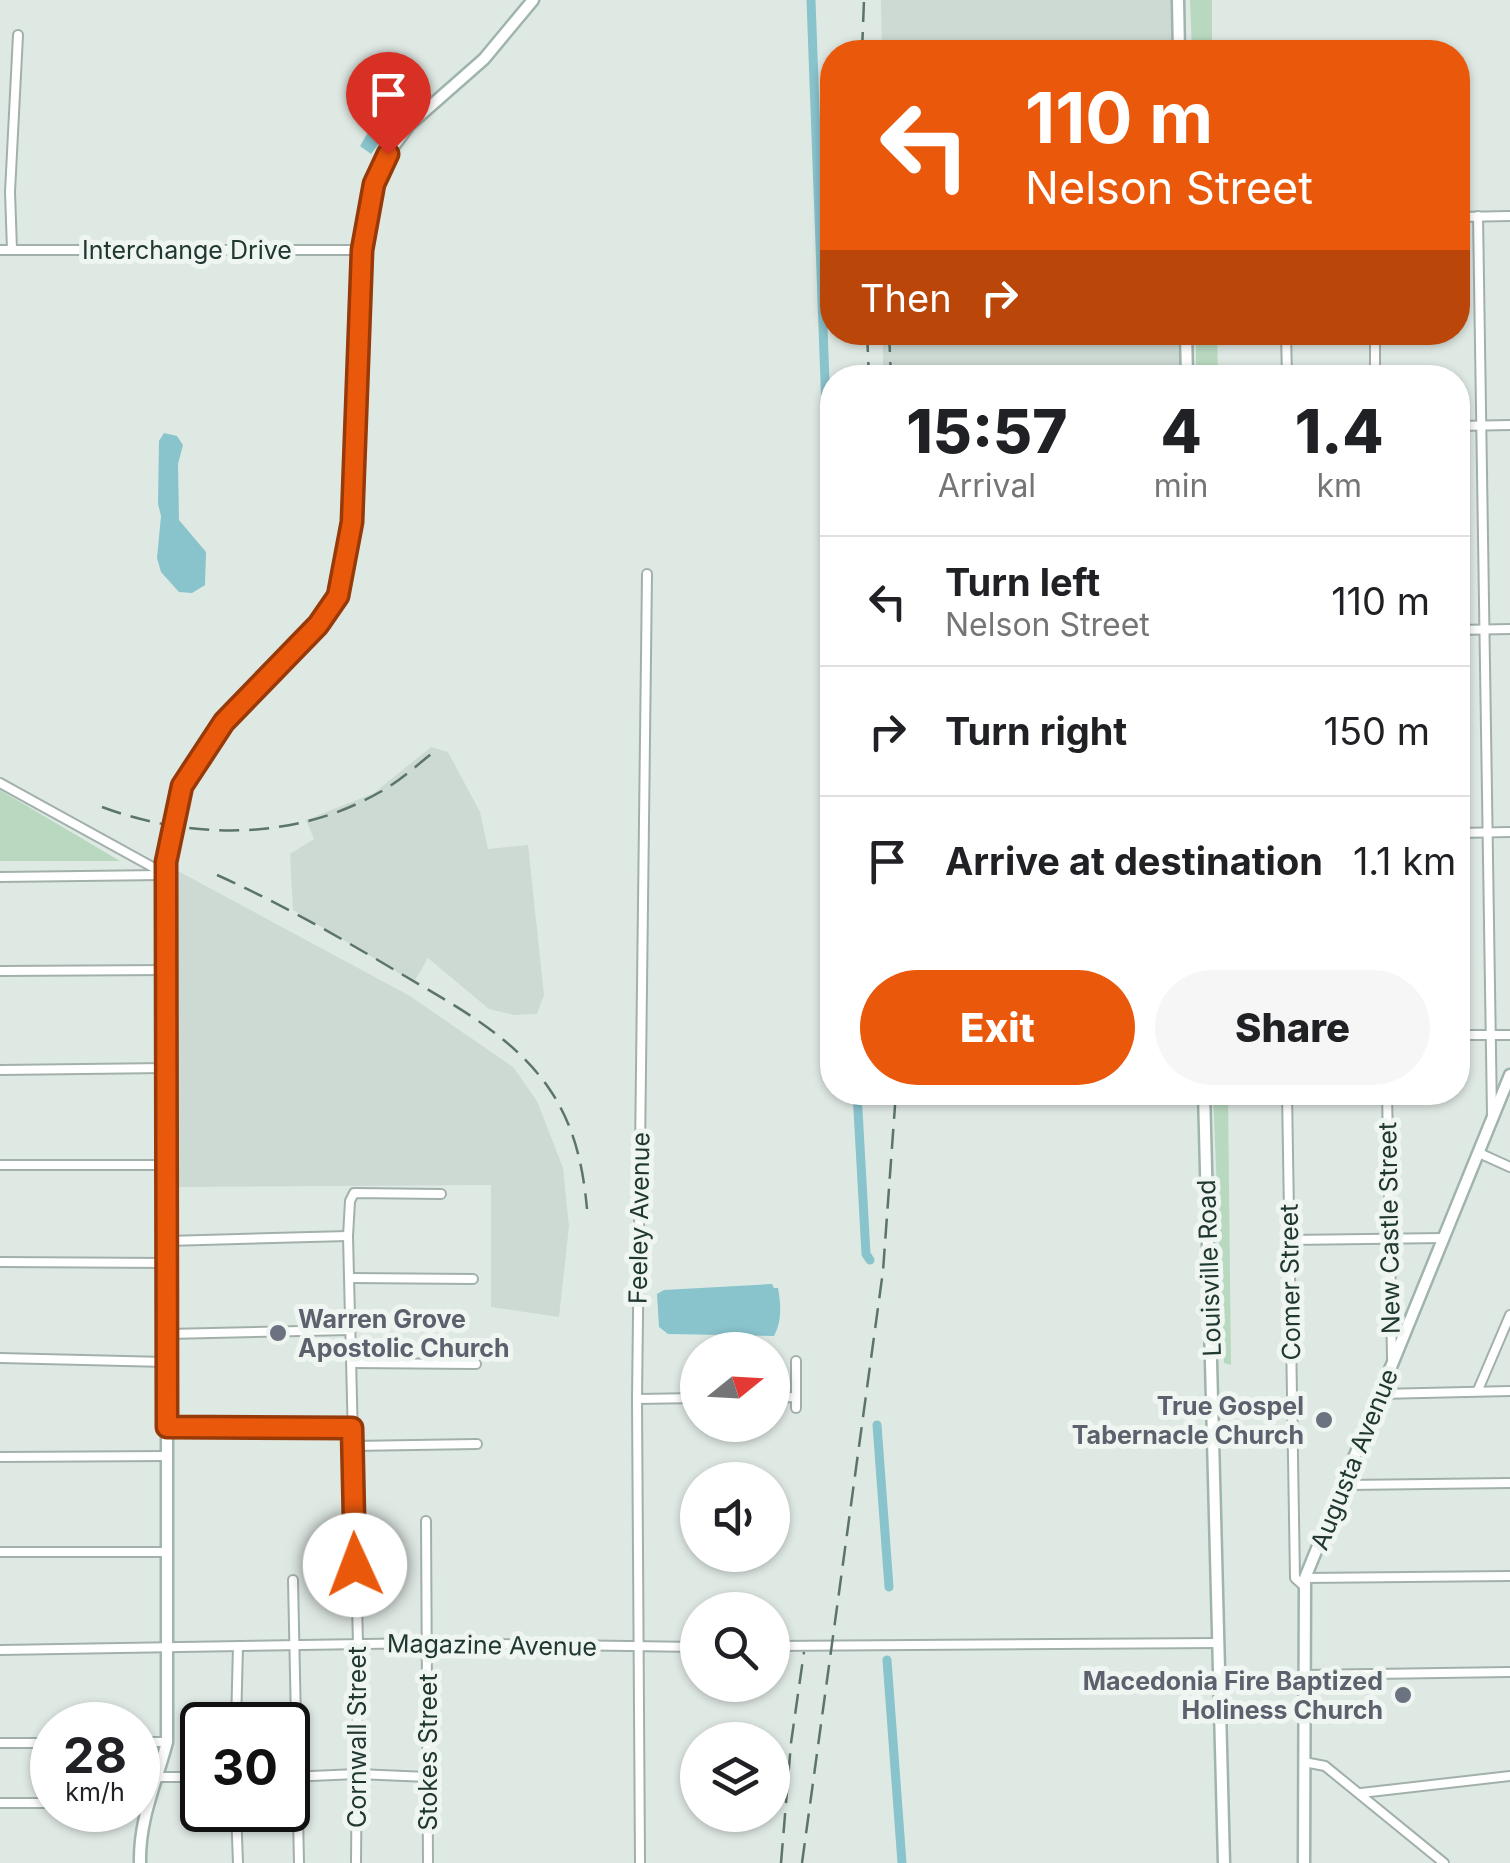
<!DOCTYPE html>
<style>
body{margin:0;font-family:Inter,sans-serif;background:#f6f6f6;color:#202124;height:100vh;display:flex;flex-direction:column;font-size:38px;white-space:nowrap}
*{box-sizing:border-box;margin:0}
p{font-size:32px;color:#757577}
.icon{flex:none;width:55px;height:55px;fill:none;stroke:currentColor;stroke-width:2;stroke-linecap:round;stroke-linejoin:round}
.map{position:relative;flex:1;overflow:hidden}
.panel{position:absolute;left:820px;top:365px;width:650px;height:740px;display:flex;flex-direction:column;background:#fff;border-radius:40px;box-shadow:0 2px 8px #0004}
.panel>*{flex:none}
.hud{position:absolute;left:820px;top:40px;width:650px;height:305px;border-radius:40px;box-shadow:0 2px 8px #0004;background:#ea580c;color:#fff;overflow:hidden}
.needle{width:65px;rotate:72deg}
.buttons{position:absolute;left:680px;top:1332px;display:grid;gap:20px}
.buttons a{display:grid;place-items:center;width:110px;height:110px;border-radius:50%;background:#fff;box-shadow:0 2px 8px #0004;font-size:50px}
.speed{position:absolute;left:30px;top:1702px;display:flex;gap:20px;font-size:50px;font-weight:700;text-align:center}
.speed>*{display:grid;place-content:center;width:130px;height:130px;border-radius:50%;background:#fff;box-shadow:0 2px 8px #0004;line-height:1}
.speed small{font-size:25px;font-weight:400}
.speed .limit{border:5px solid #111;border-radius:15px;background:#fff;color:#111}
.pin{position:absolute;display:grid;place-items:center;width:85px;height:85px;color:#fff;margin:-102px -42px;border-radius:50% 50% 50% 0;rotate:-45deg;box-shadow:0 0 10px #0007}
.pin .icon{rotate:45deg}
.me{position:absolute;width:110px;margin:-55px;rotate:358deg;stroke-linejoin:round;filter:drop-shadow(0 0 8px #0008)}
.turn{display:flex;align-items:center;gap:35px;height:210px;padding:0 40px;font-size:45px}
.turn .icon{width:130px;height:130px;stroke-width:2.5}
.turn b{display:block;font-size:70px;line-height:85px}
.then{display:flex;align-items:center;height:95px;padding:0 40px;background:#0003;gap:20px;font-size:38px}
.eta{display:flex;justify-content:space-evenly;align-items:center;height:170px;text-align:center}
.eta b{font-size:60px;font-weight:800;line-height:70px}
.action{display:flex;gap:20px;margin-top:auto;padding:20px 40px}
.action a{flex:1;height:115px;border-radius:60px;background:#ea580c;color:#fff;font-size:40px;font-weight:800;line-height:115px;text-align:center}
.action a+a{background:#f6f6f6;color:#202124}
ul{padding:0;list-style:none}
li{display:flex;align-items:center;gap:30px;height:130px;padding:0 40px;border-top:2px solid #e0e0e0}
li div{flex:1}
li b{display:block;font-size:38px}
li em{font-style:normal}
.map>svg:first-child{display:block}
.built{fill:#cdd9d3}
.green{fill:#b8d9c0}
.water{fill:#89c3cc}
.lines{fill:none;stroke-linecap:round;stroke-linejoin:round}
.canal{stroke:#89c3cc;stroke-width:9}
.minor-casing{stroke:#a2b0ab;stroke-width:12}
.secondary-casing{stroke:#9fb4ac;stroke-width:15}
.minor{stroke:#fff;stroke-width:8}
.secondary{stroke:#fff;stroke-width:10}
.rail{stroke:#5b746c;stroke-width:2.5;stroke-dasharray:20 10;stroke-linecap:butt}
.route-casing{stroke:#983908;stroke-width:25}
.route{stroke:#ea580c;stroke-width:18}
.worship-dot{fill:#6b7280;stroke:#eff6f2;stroke-width:4}
.labels{text-anchor:middle;dominant-baseline:central;stroke-width:10;stroke-linejoin:round;paint-order:stroke}
.street-label{font-size:25px;fill:#213831;stroke:#eff6f2}
.worship-label{font-size:25px;font-weight:bold;fill:#5b616d;stroke:#eff6f2;text-anchor:end}
</style>
<div class="map">
<svg width="1510" height="1863" viewBox="0 0 1510 1863">
<rect width="100%" height="100%" fill="#dfe9e4"/>
<g class="built">
<path d="M 881,0 L 1178,0 L 1179,52 L 882,52 Z"/>
<path d="M 883,333 L 1186,333 L 1187,377 L 883,377 Z"/>
<path d="M 431,747 L 448,752 L 480,812 L 488,849 L 528,845 L 544,995 L 537,1014 L 514,1015 L 489,1009 L 428,958 L 414,982 L 293,910 L 290,854 L 314,839 L 306,820 L 374,793 Z"/>
<path d="M 178,871 L 410,996 L 513,1067 L 537,1101 L 563,1168 L 569,1226 L 559,1317 L 491,1307 L 491,1185 L 178,1187 Z"/>
</g>
<g class="green">
<path d="M 1190,0 L 1212,0 L 1212,52 L 1192,52 Z"/>
<path d="M 1196,333 L 1217,333 L 1218,377 L 1196,377 Z"/>
<path d="M 0,790 L 120,861 L 0,861 Z"/>
<path d="M 1213,1093 L 1228,1093 L 1231,1365 L 1224,1363 Z"/>
</g>
<g class="water">
<path d="M 415,83 L 420,89 L 371,154 L 360,146 L 367,134 Z"/>
<path d="M 164,433 L 177,436 L 183,445 L 178,464 L 179,520 L 206,552 L 205,585 L 192,593 L 179,592 L 161,572 L 157,558 L 161,516 L 158,504 L 159,441 Z"/>
<path d="M 772,1284 L 774,1288 L 778,1288 C 781,1304 782,1321 774,1336 L 668,1334 L 659,1327 L 657,1294 L 664,1290 Z"/>
</g>
<g class="lines">
<g class="canal">
<path d="M 811,0 L 828,463"/>
<path d="M 857,1092 L 866,1254 L 870,1260"/>
<path d="M 877,1425 L 889,1587"/>
<path d="M 887,1660 L 902,1863"/>
</g>
<g class="minor-casing">
<g id="minor">
<path d="M 1478,216 L 1492,1115"/>
<path d="M 1458,217 L 1510,216"/>
<path d="M 0,250 L 362,250"/>
<path d="M 12,250 L 10,192 L 18,35"/>
<path d="M 1286,332 L 1287,378"/>
<path d="M 1375,332 L 1375,378"/>
<path d="M 1458,426 L 1510,425"/>
<path d="M 1458,630 L 1510,629"/>
<path d="M 0,783 L 167,875"/>
<path d="M 1458,833 L 1510,832"/>
<path d="M 0,877 L 162,875"/>
<path d="M 0,971 L 168,970"/>
<path d="M 1458,1035 L 1510,1035"/>
<path d="M 0,1070 L 166,1068"/>
<path d="M 1287,1092 L 1295,1578 L 1305,1587"/>
<path d="M 1387,1092 L 1392,1358"/>
<path d="M 1479,1153 L 1510,1167"/>
<path d="M 0,1165 L 165,1165"/>
<path d="M 1289,1240 L 1444,1238"/>
<path d="M 167,1241 L 348,1236"/>
<path d="M 0,1262 L 167,1263"/>
<path d="M 351,1278 L 473,1279"/>
<path d="M 167,1334 L 350,1330"/>
<path d="M 0,1358 L 166,1362"/>
<path d="M 796,1361 L 796,1408"/>
<path d="M 352,1363 L 476,1364"/>
<path d="M 1478,1390 L 1510,1315"/>
<path d="M 1380,1394 L 1510,1391"/>
<path d="M 772,1398 L 796,1397"/>
<path d="M 637,1399 L 698,1398"/>
<path d="M 167,1427 L 352,1428"/>
<path d="M 352,1446 L 477,1444"/>
<path d="M 0,1457 L 167,1456"/>
<path d="M 1346,1485 L 1510,1483"/>
<path d="M 426,1521 L 428,1863"/>
<path d="M 0,1552 L 168,1552"/>
<path d="M 1305,1578 L 1510,1576"/>
<path d="M 293,1580 L 299,1863"/>
<path d="M 772,1646 L 1219,1643"/>
<path d="M 0,1650 L 427,1643 L 698,1647"/>
<path d="M 1303,1675 L 1510,1672"/>
<path d="M 236,1725 L 238,1646"/>
<path d="M 138,1742 L 167,1742"/>
<path d="M 0,1743 L 52,1743"/>
<path d="M 1304,1762 L 1325,1766 L 1444,1863"/>
<path d="M 158,1777 L 202,1777"/>
<path d="M 288,1777 L 357,1774 L 428,1777"/>
<path d="M 1361,1793 L 1510,1776"/>
<path d="M 0,1803 L 52,1803"/>
<path d="M 236,1810 L 238,1863"/>
<path d="M 356,1863 L 358,1644 L 348,1236 L 350,1201 L 354,1193 L 441,1194"/>
<path d="M 640,1863 L 637,1399 L 647,574"/>
</g>
</g>
<g class="secondary-casing">
<g id="secondary">
<path d="M 1178,0 L 1179,52"/>
<path d="M 1186,332 L 1187,378"/>
<path d="M 1204,1092 L 1224,1863"/>
<path d="M 140,1863 C 139,1819 156,1784 167,1742 L 167,862 L 182,786 L 224,722 L 318,625 L 338,596 L 352,521 L 362,250 L 374,184 L 388,154 L 409,125 L 484,59 L 533,0"/>
<path d="M 1304,1863 L 1305,1578 L 1510,1075"/>
</g>
</g>
<use href="#minor" class="minor"/>
<use href="#secondary" class="secondary"/>
<g class="rail">
<path d="M 862,52 L 864,0"/>
<path d="M 867,332 L 869,378"/>
<path d="M 889,332 L 891,378"/>
<path d="M 102,807 C 191,840 295,841 380,792 C 400,781 417,765 435,751"/>
<path d="M 217,875 C 280,903 339,937 398,972 C 452,1004 512,1035 548,1087 C 574,1124 583,1165 587,1209"/>
<path d="M 781,1863 L 791,1743 L 804,1652"/>
<path d="M 802,1863 L 883,1271 L 896,1092"/>
</g>
</g>
<g class="lines">
<g class="route-casing">
<path id="route" d="M 355,1565 L 352,1428 L 167,1427 L 166,862 L 182,786 L 224,722 L 318,625 L 338,596 L 352,522 L 362,250 L 374,184 L 388,154"/>
</g>
<use href="#route" class="route"/>
</g>
<g class="worship-dot">
<circle cx="278" cy="1333" r="10"/>
<circle cx="1324" cy="1420" r="10"/>
<circle cx="1403" cy="1695" r="10"/>
</g>
<g class="labels">
<g class="street-label">
<text x="187" y="250">Interchange Drive</text>
<text transform="translate(639 1218) rotate(-89)">Feeley Avenue</text>
<text transform="translate(1389 1228) rotate(-91)">New Castle Street</text>
<text transform="translate(1209 1268) rotate(-92)">Louisville Road</text>
<text transform="translate(1290 1282) rotate(-91)">Comer Street</text>
<text transform="translate(1354 1459) rotate(-68)">Augusta Avenue</text>
<text transform="translate(492 1645) rotate(1)">Magazine Avenue</text>
<text transform="translate(357 1737) rotate(-90)">Cornwall Street</text>
<text transform="translate(428 1752) rotate(-90)">Stokes Street</text>
</g>
<g class="worship-label">
<text x="298" y="1319" text-anchor="start">Warren Grove<tspan x="298" dy="29">Apostolic Church</tspan></text>
<text x="1304" y="1406">True Gospel<tspan x="1304" dy="29">Tabernacle Church</tspan></text>
<text x="1383" y="1681">Macedonia Fire Baptized<tspan x="1383" dy="29">Holiness Church</tspan></text>
</g>
</g>
</svg>
<div class="buttons">
<a><svg class="needle" viewBox="-14 -14 28 28"><path d="M0-13l5 13h-10z" fill="#e53935"/><path d="M0 13l5-13h-10z" fill="#757577"/></svg></a>
<a><svg class="icon" aria-label="sound" viewBox="0 0 24 24"><path d="M4 9h4l5-4v14l-5-4H4zM17 9q2 3 0 6"/></svg></a>
<a><svg class="icon" aria-label="search" viewBox="0 0 24 24"><circle cx="10" cy="10" r="6"/><path d="M15 15l6 6"/></svg></a>
<a><svg class="icon" aria-label="layers" viewBox="0 0 24 24"><path d="M12 4l9 5-9 5-9-5zM3 14l9 5 9-5"/></svg></a>
</div>
<div class="speed"><div>28<small>km/h</small></div><div class="limit">30</div></div>
<div class="pin" style="left:388px;top:154px;background:#d93025"><svg class="icon" aria-label="arrive" viewBox="0 0 24 24"><path d="M6 21V4h12l-3 4 3 4H6"/></svg></div>
<svg class="me" style="left:355px;top:1565px" viewBox="-20 -20 40 40"><circle r="19" fill="#fff"/><path d="M0-13L10 11 0 6-10 11z" fill="#ea580c"/></svg>
<div class="hud">
<div class="turn"><svg class="icon" aria-label="left" viewBox="0 0 24 24"><path d="M17 20v-9H6M10 6l-5 5 5 5"/></svg><div><b>110 m</b>Nelson Street</div></div>
<div class="then">Then<svg class="icon" aria-label="right" viewBox="0 0 24 24"><path d="M7 20v-9h11M14 6l5 5-5 5"/></svg></div>
</div>
<section class="panel">
<div class="eta">
<div><b>15:57</b><p>Arrival</p></div>
<div><b>4</b><p>min</p></div>
<div><b>1.4</b><p>km</p></div>
</div>
<ul>
<li><svg class="icon" aria-label="left" viewBox="0 0 24 24"><path d="M17 20v-9H6M10 6l-5 5 5 5"/></svg><div><b>Turn left</b><p>Nelson Street</p></div><em>110 m</em></li>
<li><svg class="icon" aria-label="right" viewBox="0 0 24 24"><path d="M7 20v-9h11M14 6l5 5-5 5"/></svg><div><b>Turn right</b></div><em>150 m</em></li>
<li><svg class="icon" aria-label="arrive" viewBox="0 0 24 24"><path d="M6 21V4h12l-3 4 3 4H6"/></svg><div><b>Arrive at destination</b></div><em>1.1 km</em></li>
</ul>
<div class="action"><a>Exit</a><a>Share</a></div>
</section>
</div>
